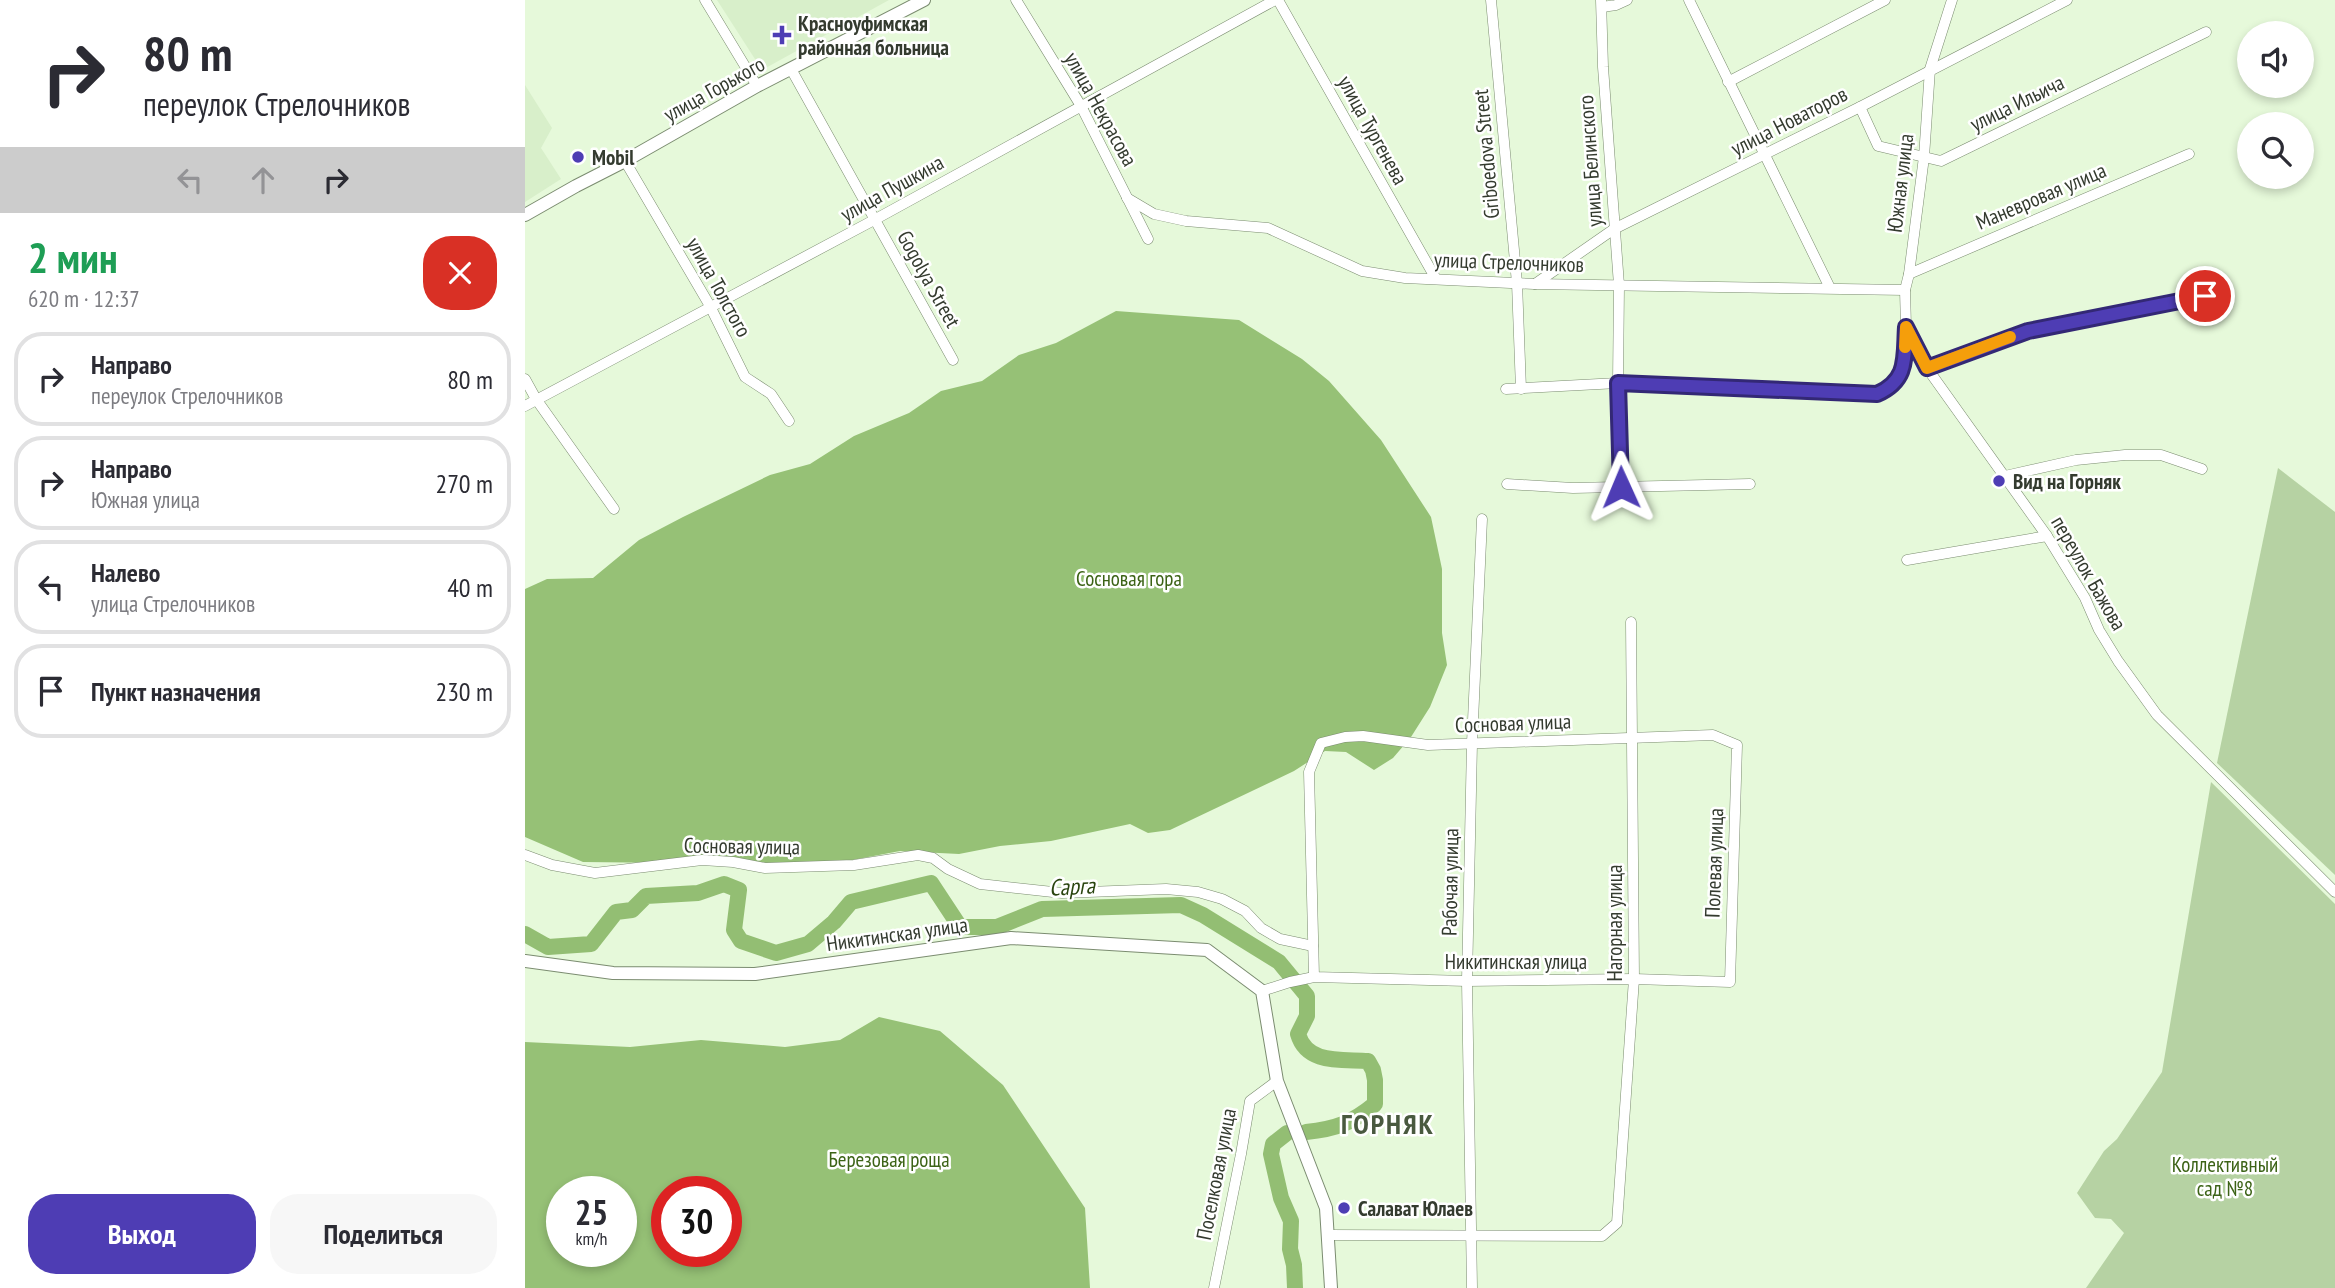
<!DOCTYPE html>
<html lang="ru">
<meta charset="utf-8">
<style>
body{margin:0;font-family:"PT Sans Narrow",sans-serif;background:#f7f7f7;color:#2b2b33;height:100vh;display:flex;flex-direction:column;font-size:26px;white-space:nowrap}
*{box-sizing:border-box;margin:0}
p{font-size:23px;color:#7c7c81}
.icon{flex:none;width:38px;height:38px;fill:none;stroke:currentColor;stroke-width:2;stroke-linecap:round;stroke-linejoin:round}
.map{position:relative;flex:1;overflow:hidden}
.sheet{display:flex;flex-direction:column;background:#fff;width:525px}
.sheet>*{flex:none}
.banner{background:#fff;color:#2b2b33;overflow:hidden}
.buttons{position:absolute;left:1712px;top:21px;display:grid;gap:14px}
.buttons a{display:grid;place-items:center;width:77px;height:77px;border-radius:50%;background:#fff;box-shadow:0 4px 10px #0003;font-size:35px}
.speed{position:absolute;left:21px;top:1176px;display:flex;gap:14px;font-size:35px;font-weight:700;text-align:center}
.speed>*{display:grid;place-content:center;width:91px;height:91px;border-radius:50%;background:#fff;box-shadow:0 4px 10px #0003;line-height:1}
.speed small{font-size:18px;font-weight:400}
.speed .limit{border:10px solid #d22;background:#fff;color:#111}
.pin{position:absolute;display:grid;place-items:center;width:60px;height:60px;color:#fff;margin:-30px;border:4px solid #fff;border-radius:50%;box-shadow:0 2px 7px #0007}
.me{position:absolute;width:77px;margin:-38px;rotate:359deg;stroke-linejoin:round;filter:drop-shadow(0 0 5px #0008)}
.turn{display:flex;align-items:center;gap:24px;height:147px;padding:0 28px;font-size:32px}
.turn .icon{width:91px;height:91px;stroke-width:2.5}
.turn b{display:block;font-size:49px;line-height:60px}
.lanes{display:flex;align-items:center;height:66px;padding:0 28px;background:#0003;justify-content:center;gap:35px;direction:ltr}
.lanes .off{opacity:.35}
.round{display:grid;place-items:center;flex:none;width:74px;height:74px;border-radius:28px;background:#f7f7f7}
.headline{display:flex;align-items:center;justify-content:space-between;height:119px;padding:0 28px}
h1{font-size:42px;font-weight:700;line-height:52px;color:#1e9e55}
.cta{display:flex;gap:14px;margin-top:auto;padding:14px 28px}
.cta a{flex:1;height:80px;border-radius:28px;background:#4e3db4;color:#fff;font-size:28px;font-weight:700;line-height:80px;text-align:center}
.cta a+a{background:#f7f7f7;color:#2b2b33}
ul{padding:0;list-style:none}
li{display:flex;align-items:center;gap:21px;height:94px;margin:0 14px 10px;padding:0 14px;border:4px solid #e1e1e2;border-radius:28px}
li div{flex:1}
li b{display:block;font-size:26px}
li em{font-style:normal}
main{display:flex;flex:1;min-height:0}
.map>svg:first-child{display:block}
.built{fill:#d8efca}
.green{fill:#b6d2a3}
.forest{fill:#96c176;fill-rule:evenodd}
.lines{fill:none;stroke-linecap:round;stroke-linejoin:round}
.river{stroke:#93be73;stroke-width:16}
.minor-casing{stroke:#7b8c70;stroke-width:11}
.tertiary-casing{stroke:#7b8c70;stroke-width:14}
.minor{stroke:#fff;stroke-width:10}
.tertiary{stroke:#fff;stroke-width:12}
.route-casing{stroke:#332875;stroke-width:18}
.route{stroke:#4e3db4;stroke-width:12}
.slow{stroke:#f59e0b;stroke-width:12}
.poi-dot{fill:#4e3db4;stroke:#fff;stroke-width:2.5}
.labels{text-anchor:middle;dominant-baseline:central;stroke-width:5;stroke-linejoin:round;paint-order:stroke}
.poi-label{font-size:21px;font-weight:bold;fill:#343b2f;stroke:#fff;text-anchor:start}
.street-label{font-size:21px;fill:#343b2f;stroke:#fff}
.park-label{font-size:21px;fill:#3c6316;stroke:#fff}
.water-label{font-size:23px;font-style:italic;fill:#2a4510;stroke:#fff}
.district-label{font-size:28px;font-weight:bold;letter-spacing:2px;fill:#49593f;stroke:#fff}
</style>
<main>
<section class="sheet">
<div class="banner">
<div class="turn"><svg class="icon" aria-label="right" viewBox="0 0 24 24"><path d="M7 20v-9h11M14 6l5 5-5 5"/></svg><div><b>80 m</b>переулок Стрелочников</div></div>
<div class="lanes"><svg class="icon off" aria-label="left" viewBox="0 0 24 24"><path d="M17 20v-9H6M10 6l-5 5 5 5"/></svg><svg class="icon off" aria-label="ahead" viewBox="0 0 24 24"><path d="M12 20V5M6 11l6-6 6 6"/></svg><svg class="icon" aria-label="right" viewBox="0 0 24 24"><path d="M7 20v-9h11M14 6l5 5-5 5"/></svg></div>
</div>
<div class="headline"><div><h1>2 мин</h1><p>620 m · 12:37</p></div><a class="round" style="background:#d93025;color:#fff"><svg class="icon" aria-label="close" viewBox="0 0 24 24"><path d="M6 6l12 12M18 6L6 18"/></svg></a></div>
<ul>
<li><svg class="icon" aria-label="right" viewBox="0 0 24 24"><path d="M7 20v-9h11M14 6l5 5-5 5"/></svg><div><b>Направо</b><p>переулок Стрелочников</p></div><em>80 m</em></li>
<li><svg class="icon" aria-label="right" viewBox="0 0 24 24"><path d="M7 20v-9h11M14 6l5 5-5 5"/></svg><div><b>Направо</b><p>Южная улица</p></div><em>270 m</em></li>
<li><svg class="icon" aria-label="left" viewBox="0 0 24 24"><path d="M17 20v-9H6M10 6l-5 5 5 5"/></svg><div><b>Налево</b><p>улица Стрелочников</p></div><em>40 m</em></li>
<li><svg class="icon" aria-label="arrive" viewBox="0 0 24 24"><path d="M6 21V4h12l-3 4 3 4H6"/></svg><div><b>Пункт назначения</b></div><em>230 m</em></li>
</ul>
<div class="cta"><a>Выход</a><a>Поделиться</a></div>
</section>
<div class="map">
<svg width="1810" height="1288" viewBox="0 0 1810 1288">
<rect width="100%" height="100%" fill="#e6f9da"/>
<g class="built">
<path d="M 192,0 L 364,0 L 237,70 Z"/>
<path d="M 0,85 L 27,128 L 16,148 L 36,179 L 0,202 Z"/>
</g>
<g class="green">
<path d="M 1753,468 L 1810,512 L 1810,875 L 1692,763 Z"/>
<path d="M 1686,782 L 1810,904 L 1810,1288 L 1561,1288 L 1599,1233 L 1586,1219 L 1570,1218 L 1552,1193 L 1579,1151 L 1592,1139 L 1637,1072 Z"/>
</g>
<g class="forest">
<path d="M 591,311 L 714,320 L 777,359 L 804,381 L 856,440 L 906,517 L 917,569 L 917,633 L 922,665 L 905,707 L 886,737 L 868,758 L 849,770 L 821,752 L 800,751 L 769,771 L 645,830 L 623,833 L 605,824 L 526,841 L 475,846 L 434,854 L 375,851 L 322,861 L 241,864 L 58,862 L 0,837 L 0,589 L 22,579 L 68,578 L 114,540 L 158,517 L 245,475 L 285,464 L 329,436 L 384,413 L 416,391 L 457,381 L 494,355 L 531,343 Z"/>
<path d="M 354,1017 L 415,1031 L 478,1085 L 560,1208 L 565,1288 L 0,1288 L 0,1042 L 105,1047 L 176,1040 L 260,1047 L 315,1040 ZM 37,1192 L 96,1192 L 96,1251 L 37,1251 ZM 142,1192 L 201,1192 L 201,1251 L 142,1251 Z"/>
</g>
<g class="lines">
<g class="river">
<path d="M 0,934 L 23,947 L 66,944 L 91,912 L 107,910 L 121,896 L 173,893 L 199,884 L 214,890 L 209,930 L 216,941 L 251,953 L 283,944 L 309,922 L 326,902 L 406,883 L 435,927 L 472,927 L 517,909 L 656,905 L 678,915 L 754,962 L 782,996 L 782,1016 L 773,1034 C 782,1065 817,1059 843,1061 L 848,1070 L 850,1080 L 850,1104 C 827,1123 811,1129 781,1132"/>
<path d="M 762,1133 L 748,1144 L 746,1154 L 756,1198 L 766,1221 L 765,1249 L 769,1265 L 770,1288"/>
</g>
<g class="minor-casing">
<g id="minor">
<path d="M 180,0 L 232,86"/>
<path d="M 491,0 L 556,106 L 623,239"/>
<path d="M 753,0 L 911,279"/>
<path d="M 966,0 L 992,283 L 996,389"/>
<path d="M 1076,0 L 1078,67 L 1094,285 L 1093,383 L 1096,487"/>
<path d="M 1164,0 L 1305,288"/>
<path d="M 1427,0 L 1405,69 L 1399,157 L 1384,274 L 1380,290 L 1381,327 L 1402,368 L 1522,536 L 1560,598 L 1574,630 L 1593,661 L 1632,715 L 1810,892"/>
<path d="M 1077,7 L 1091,5 L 1102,0"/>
<path d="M 266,69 L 428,360"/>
<path d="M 1203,82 L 1360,0"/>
<path d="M 1335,107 L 1353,146 L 1416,161 L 1681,32"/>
<path d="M 100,161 L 185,306 L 220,377 L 246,394 L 264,421"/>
<path d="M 602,198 L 629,214 L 661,221 L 743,228 L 837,271 L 880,278 L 1009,284 L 1380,290"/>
<path d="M 1384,274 L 1664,154"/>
<path d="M 1010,284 L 1089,229 L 1335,107 L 1542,0"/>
<path d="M 1402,368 L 1503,331 L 1680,296"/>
<path d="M 0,379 L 11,399 L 89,509"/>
<path d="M 981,389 L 1093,383 L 1352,394 C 1384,381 1379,357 1381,327"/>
<path d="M 0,406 L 349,220 L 750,0"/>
<path d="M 1480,476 L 1551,460 L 1600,455 L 1636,455 L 1677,469"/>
<path d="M 982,484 L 1048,488 L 1225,484"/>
<path d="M 1382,560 L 1522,536"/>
<path d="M 0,855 L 27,865 L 70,873 L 177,860 L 208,862 L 240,868 L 329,865 L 393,855 L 408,858 L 423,869 L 455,884 L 537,893 L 641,889 L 673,892 L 697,899 L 720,911 L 736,928 L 755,939 L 788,946"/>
<path d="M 737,991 L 765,982 L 789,977 L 942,981 L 1109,979 L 1205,982 L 1212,745 L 1188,735 L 903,745 L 838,736 L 820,737 L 796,743 L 784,772 L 789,977"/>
<path d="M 803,1235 L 1077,1236 L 1092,1223 L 1109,979 L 1106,622"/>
<path d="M 689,1288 L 716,1154 L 725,1101 L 752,1081"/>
<path d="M 947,1288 L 942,981 L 947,743 L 957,519"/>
</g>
</g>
<g class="tertiary-casing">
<g id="tertiary">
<path d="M 0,215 L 51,186 L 100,161 L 232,86 L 399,0"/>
<path d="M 0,961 L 88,973 L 230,974 L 486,938 L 682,950 L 737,991 L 752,1081 L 801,1208 L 806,1288"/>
</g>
</g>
<use href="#minor" class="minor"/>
<use href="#tertiary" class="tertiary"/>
</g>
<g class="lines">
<g class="route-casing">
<path id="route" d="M 1096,487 L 1093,383 L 1352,394 C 1384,380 1379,357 1381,327 L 1402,368 L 1503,331 L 1680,296"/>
</g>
<use href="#route" class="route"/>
<path class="slow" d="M 1380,347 L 1381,327 L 1402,368 L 1485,337"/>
</g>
<g class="poi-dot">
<path d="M253.5 24.5h7v7h7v7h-7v7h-7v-7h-7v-7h7z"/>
<circle cx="53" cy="157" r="7"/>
<circle cx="1474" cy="481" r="7"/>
<circle cx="819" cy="1208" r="7"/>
</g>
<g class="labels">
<g class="poi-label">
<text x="273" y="23">Красноуфимская<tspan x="273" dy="24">районная больница</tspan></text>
<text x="67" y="157">Mobil</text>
<text x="1488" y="481">Вид на Горняк</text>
<text x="833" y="1208">Салават Юлаев</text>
</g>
<g class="street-label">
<text transform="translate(189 89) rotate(-29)">улица Горького</text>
<text transform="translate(1492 103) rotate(-26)">улица Ильича</text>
<text transform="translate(576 109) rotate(61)">улица Некрасова</text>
<text transform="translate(1264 121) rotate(-27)">улица Новаторов</text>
<text transform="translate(848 130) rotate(61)">улица Тургенева</text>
<text transform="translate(961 154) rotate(-95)">Griboedova Street</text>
<text transform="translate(1065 161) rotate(-94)">улица Белинского</text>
<text transform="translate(1375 183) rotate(-83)">Южная улица</text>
<text transform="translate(367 188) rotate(-29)">улица Пушкина</text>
<text transform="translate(1516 196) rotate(-23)">Маневровая улица</text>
<text transform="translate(984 262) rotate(2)">улица Стрелочников</text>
<text transform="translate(404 279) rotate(61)">Gogolya Street</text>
<text transform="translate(194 287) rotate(61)">улица Толстого</text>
<text transform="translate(1564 573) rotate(60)">переулок Бажова</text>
<text transform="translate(988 723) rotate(-2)">Сосновая улица</text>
<text transform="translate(217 846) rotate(1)">Сосновая улица</text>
<text transform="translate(1189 863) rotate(-88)">Полевая улица</text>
<text transform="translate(925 882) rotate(-89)">Рабочая улица</text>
<text transform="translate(1089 923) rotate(-90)">Нагорная улица</text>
<text transform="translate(372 934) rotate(-8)">Никитинская улица</text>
<text x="991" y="961">Никитинская улица</text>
<text transform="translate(691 1174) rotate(-79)">Поселковая улица</text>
</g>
<g class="park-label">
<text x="604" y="578">Сосновая гора</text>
<text x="364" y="1159">Березовая роща</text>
<text x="1700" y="1164">Коллективный<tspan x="1700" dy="24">сад №8</tspan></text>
</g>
<g class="water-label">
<text transform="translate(547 886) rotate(-3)">Сарга</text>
</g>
<g class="district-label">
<text x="863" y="1123">ГОРНЯК</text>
</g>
</g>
</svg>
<div class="buttons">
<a><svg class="icon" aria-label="sound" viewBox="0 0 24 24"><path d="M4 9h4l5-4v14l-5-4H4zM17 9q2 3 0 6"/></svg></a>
<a><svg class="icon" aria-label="search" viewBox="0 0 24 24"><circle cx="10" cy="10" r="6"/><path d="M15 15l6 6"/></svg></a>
</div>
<div class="speed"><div>25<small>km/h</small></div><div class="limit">30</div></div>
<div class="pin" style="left:1680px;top:296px;background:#d93025"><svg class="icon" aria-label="arrive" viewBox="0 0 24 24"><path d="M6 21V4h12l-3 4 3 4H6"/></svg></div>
<svg class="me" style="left:1096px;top:487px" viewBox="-20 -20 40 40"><path d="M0-17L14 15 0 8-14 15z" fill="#4e3db4" stroke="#fff" stroke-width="4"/></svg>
</div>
</main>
